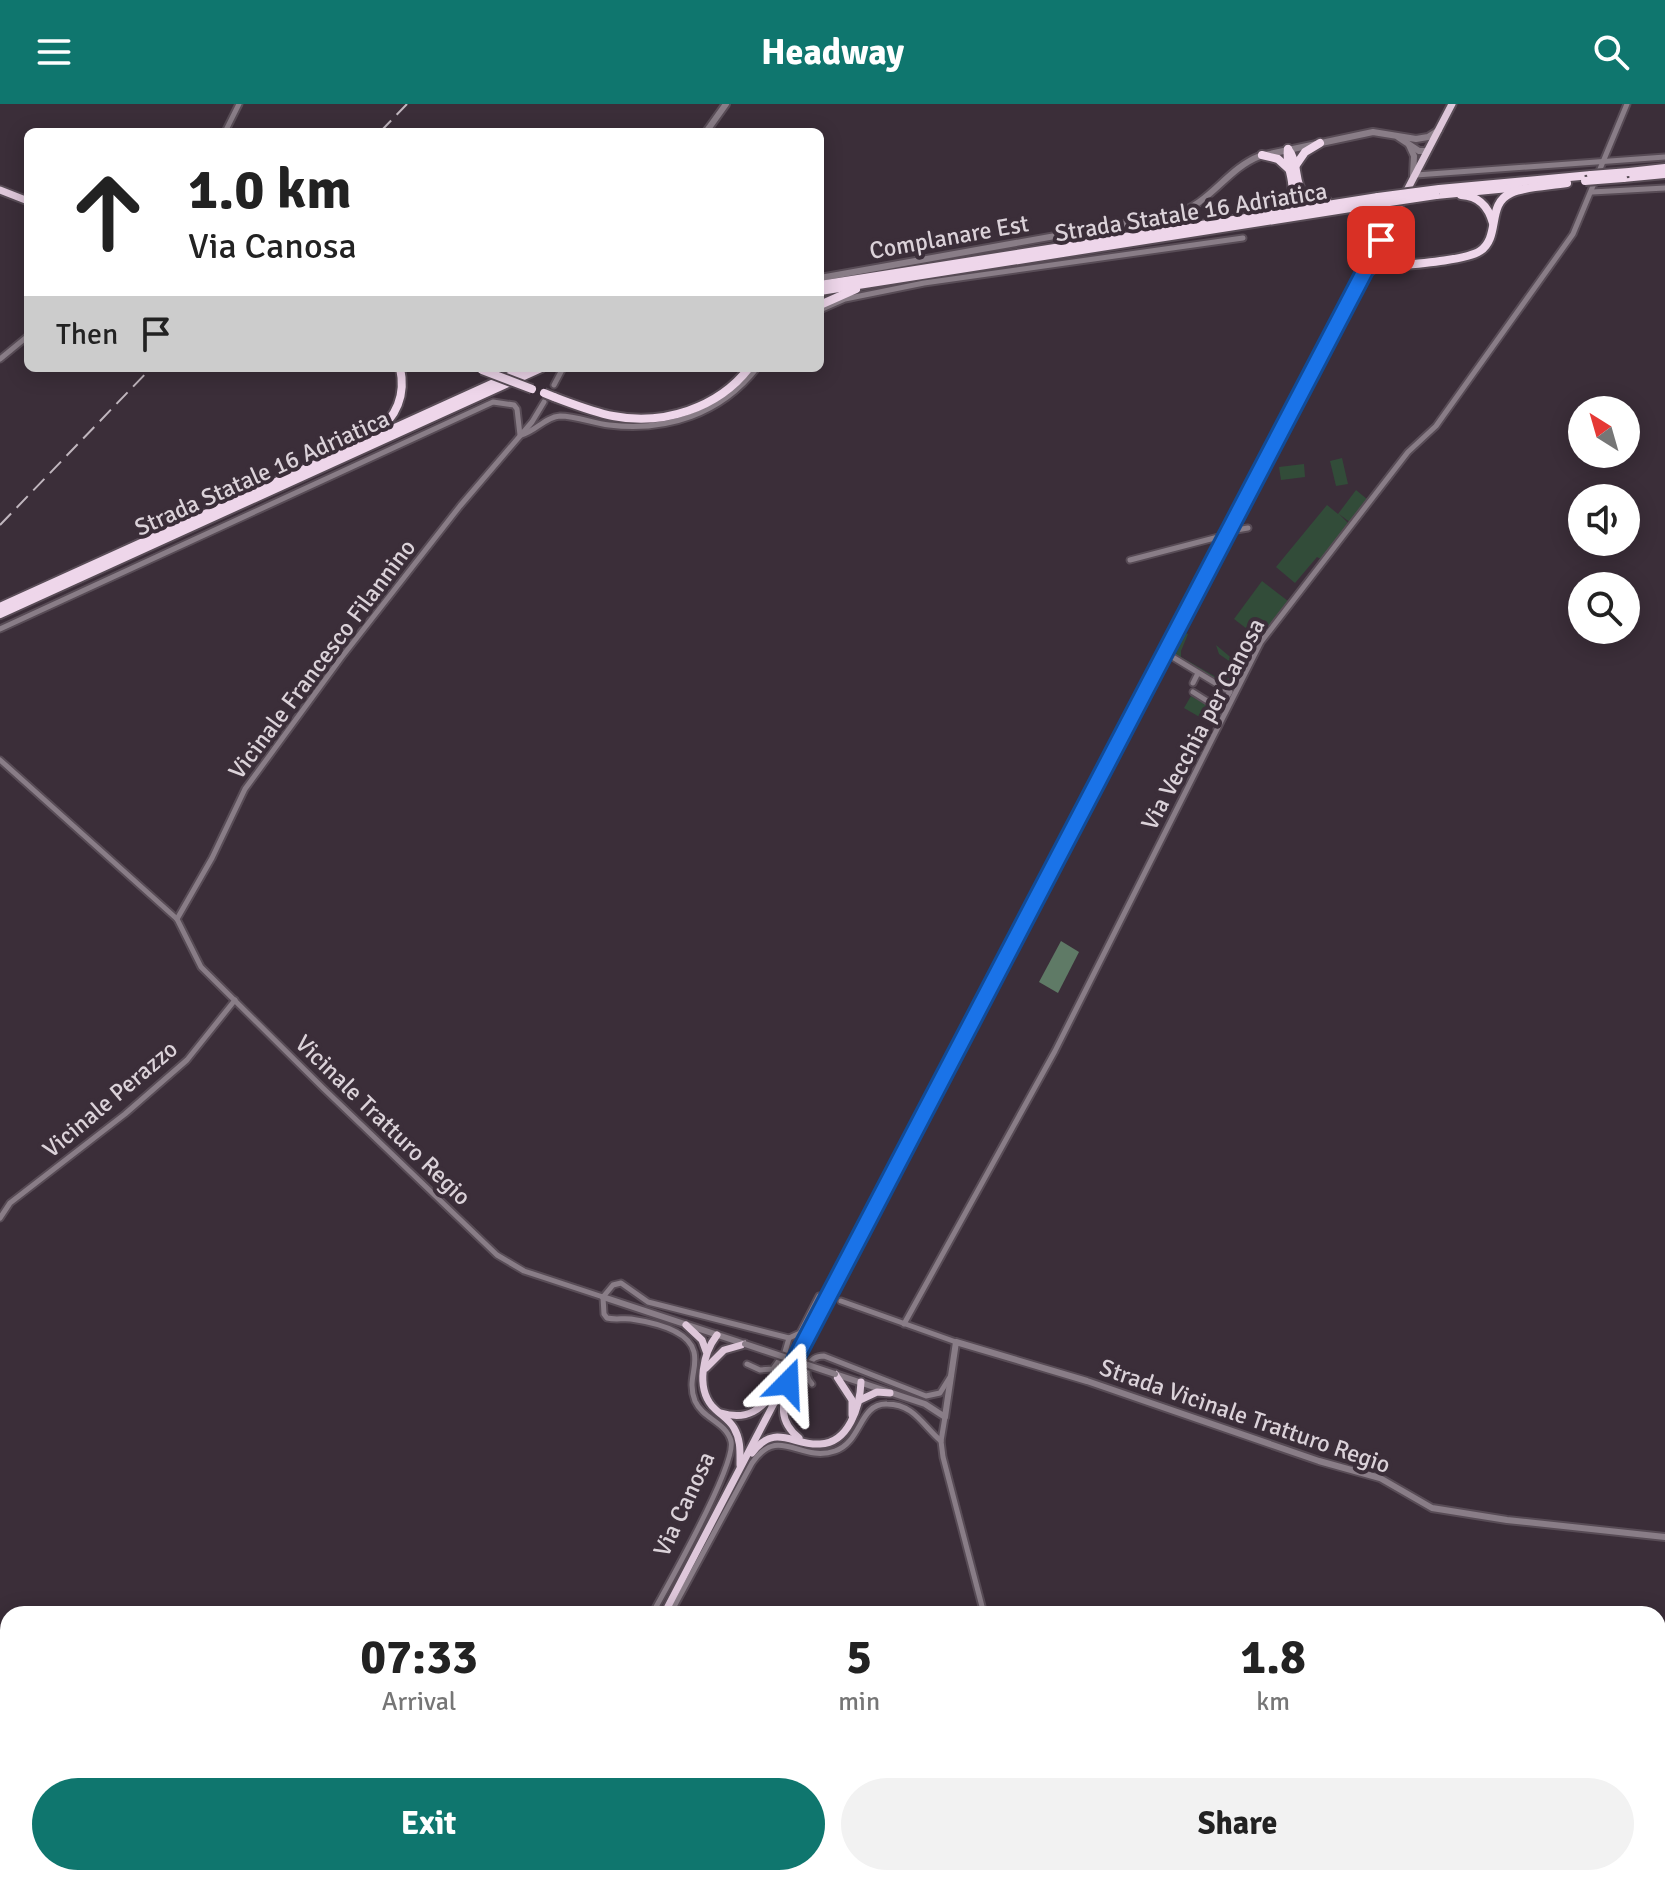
<!DOCTYPE html>
<style>
body{margin:0;font-family:Signika,sans-serif;background:#f2f2f2;color:#222;height:100vh;display:flex;flex-direction:column;font-size:30px;white-space:nowrap}
*{box-sizing:border-box;margin:0}
p{font-size:26px;color:#767676}
.icon{flex:none;width:44px;height:44px;fill:none;stroke:currentColor;stroke-width:2;stroke-linecap:round;stroke-linejoin:round}
.map{position:relative;flex:1;overflow:hidden}
.side{position:absolute;left:0px;top:1502px;width:1666px;height:280px;display:flex;flex-direction:column;background:#fff;border-radius:24px 24px 0 0;box-shadow:0 4px 20px #0003}
.side>*{flex:none}
.guide{position:absolute;left:24px;top:24px;width:800px;height:244px;border-radius:12px;box-shadow:0 4px 20px #0003;background:#fff;color:#222;overflow:hidden}
.needle{width:52px;rotate:323deg}
.buttons{position:absolute;left:1568px;top:292px;display:grid;gap:16px}
.buttons a{display:grid;place-items:center;width:72px;height:72px;border-radius:50%;background:#fff;box-shadow:0 4px 20px #0003;font-size:40px}
.pin{position:absolute;display:grid;place-items:center;width:68px;height:68px;color:#fff;margin:-34px;border-radius:16px;box-shadow:0 4px 12px #0006}
.me{position:absolute;width:88px;margin:-44px;rotate:21deg;stroke-linejoin:round;filter:drop-shadow(0 0 6px #0008)}
.turn{display:flex;align-items:center;gap:28px;height:168px;padding:0 32px;font-size:36px}
.turn .icon{width:104px;height:104px;stroke-width:2.5}
.turn b{display:block;font-size:56px;line-height:68px}
.then{display:flex;align-items:center;height:76px;padding:0 32px;background:#0003;gap:16px;font-size:30px}
.eta{display:flex;justify-content:space-evenly;align-items:center;height:136px;text-align:center}
.eta b{font-size:48px;font-weight:700;line-height:56px}
.button{display:flex;gap:16px;margin-top:auto;padding:16px 32px}
.button a{flex:1;height:92px;border-radius:48px;background:#0f766e;color:#fff;font-size:32px;font-weight:700;line-height:92px;text-align:center}
.button a+a{background:#f2f2f2;color:#222}
header{display:flex;justify-content:space-between;align-items:center;height:104px;padding:0 32px;background:#0f766e;color:#fff;font-size:36px;font-weight:700}
.map>svg:first-child{display:block}
.green{fill:#324c39}
.water{fill:#5f7a66}
.lines{fill:none;stroke-linecap:round;stroke-linejoin:round}
.minor-casing{stroke:#584c56;stroke-width:9}
.tertiary-casing{stroke:#584c56;stroke-width:10}
.primary-casing{stroke:#584c56;stroke-width:11}
.trunk-casing{stroke:#584c56;stroke-width:12}
.minor{stroke:#897d87;stroke-width:5}
.tertiary{stroke:#897d87;stroke-width:6}
.primary{stroke:#dec7da;stroke-width:7}
.trunk{stroke:#eed6ea;stroke-width:8}
.rail{stroke:#c0b6be;stroke-width:2;stroke-dasharray:16 8;stroke-linecap:butt}
.tertiary-bridge-casing{stroke:#584c56;stroke-width:10;stroke-linecap:butt}
.trunk-bridge-casing{stroke:#584c56;stroke-width:12;stroke-linecap:butt}
.tertiary-bridge{stroke:#897d87;stroke-width:6}
.trunk-bridge{stroke:#eed6ea;stroke-width:8}
.route-casing{stroke:#114b97;stroke-width:20}
.route{stroke:#1a73e8;stroke-width:14}
.labels{text-anchor:middle;dominant-baseline:central;stroke-width:8;stroke-linejoin:round;paint-order:stroke}
.street-label{font-size:24px;fill:#dbd2d9;stroke:#3b2e39}
</style>
<header><svg class="icon" aria-label="menu" viewBox="0 0 24 24"><path d="M4 6h16M4 12h16M4 18h16"/></svg>Headway<svg class="icon" aria-label="search" viewBox="0 0 24 24"><circle cx="10" cy="10" r="6"/><path d="M15 15l6 6"/></svg></header>
<div class="map">
<svg width="1665" height="1782" viewBox="0 0 1665 1782">
<rect width="100%" height="100%" fill="#3b2e39"/>
<g class="green">
<path d="M 1342,354 L 1348,380 L 1336,382 L 1330,357 Z"/>
<path d="M 1304,360 L 1305,373 L 1281,376 L 1279,363 Z"/>
<path d="M 1356,386 L 1368,396 L 1351,419 L 1339,410 L 1350,421 L 1321,455 L 1317,453 L 1295,479 L 1276,463 L 1327,401 L 1338,410 Z"/>
<path d="M 1262,477 L 1288,497 L 1260,535 L 1234,515 Z"/>
<path d="M 1185,529 L 1188,530 L 1181,547 L 1181,553 L 1223,577 L 1232,559 L 1219,550 L 1216,541 L 1242,563 L 1231,587 L 1174,553 Z"/>
<path d="M 1191,592 L 1217,607 L 1210,619 L 1184,604 Z"/>
</g>
<path class="water" d="M 1061,837 L 1079,848 L 1058,889 L 1039,878 Z"/>
<g class="lines">
<g class="minor-casing">
<g id="minor">
<path d="M 225,28 L 239,0"/>
<path d="M 1416,71 L 1665,53"/>
<path d="M 1592,88 L 1665,84"/>
<path d="M 820,206 L 845,195 L 924,179 L 1243,134"/>
<path d="M 0,255 L 28,232"/>
<path d="M 554,281 L 563,264"/>
<path d="M 521,331 C 535,328 545,313 560,312 C 576,312 593,319 609,321 C 667,328 721,310 757,264"/>
<path d="M 1230,427 L 1248,424"/>
<path d="M 1130,456 L 1226,431"/>
<path d="M 0,525 L 493,298 L 514,301 L 517,305 L 520,331"/>
<path d="M 1166,549 L 1230,588 L 1220,605 L 1193,588"/>
<path d="M 1193,579 L 1198,569"/>
<path d="M 0,656 L 177,815 L 201,863 L 323,984 L 497,1151 L 524,1167 L 603,1193"/>
<path d="M 177,815 L 212,754 L 245,685 L 341,554 L 460,402 L 532,318 L 544,298"/>
<path d="M 0,1114 L 10,1099 L 125,1010 L 187,956 L 235,896"/>
<path d="M 603,1193 L 604,1210 L 607,1214 C 615,1216 623,1214 631,1215 C 651,1218 689,1226 694,1248 C 698,1265 687,1276 695,1297 C 703,1315 726,1318 731,1337 C 737,1360 667,1483 652,1510"/>
<path d="M 603,1193 L 613,1181 L 621,1179 L 648,1198 L 789,1234 L 800,1229 L 819,1192"/>
<path d="M 841,1197 L 956,1238"/>
<path d="M 904,1220 L 1055,947 L 1261,538 L 1408,348 L 1436,322 L 1573,130 L 1627,0"/>
<path d="M 747,1260 L 760,1266 L 773,1265 L 785,1248 L 789,1234"/>
<path d="M 812,1280 C 802,1269 808,1252 824,1252 L 926,1292 L 940,1289 L 950,1273"/>
<path d="M 945,1313 L 941,1337 L 943,1353 L 984,1510"/>
<path d="M 670,1510 L 752,1359 C 779,1320 799,1359 835,1347 C 862,1338 859,1299 887,1300 C 914,1300 923,1322 941,1337"/>
<path d="M 1054,1774 L 1056,1782"/>
<path d="M 512,1782 L 516,1774"/>
<path d="M 531,1782 L 535,1774"/>
</g>
</g>
<g class="tertiary-casing">
<g id="tertiary">
<path d="M 706,28 L 726,0"/>
<path d="M 1398,33 L 1419,47 L 1427,47"/>
<path d="M 1409,41 L 1414,52 L 1413,72"/>
<path d="M 820,174 L 1173,111 C 1211,100 1226,65 1260,52 L 1373,28 L 1416,35 L 1428,33 L 1439,26"/>
<path d="M 603,1193 L 745,1240"/>
<path d="M 835,1270 L 925,1300 L 945,1313 L 956,1238 L 1087,1277 L 1319,1357 L 1380,1374 L 1432,1404 L 1507,1416 L 1665,1433"/>
</g>
</g>
<g class="primary-casing">
<g id="primary">
<path d="M 0,86 L 28,97"/>
<path d="M 686,1221 L 702,1236 L 706,1247"/>
<path d="M 717,1231 C 703,1249 696,1283 712,1302 C 719,1310 729,1315 734,1324 C 741,1336 740,1348 740,1361"/>
<path d="M 706,1264 L 724,1246 L 745,1240"/>
<path d="M 835,1270 L 852,1296 L 852,1311"/>
<path d="M 789,1277 C 782,1300 778,1317 799,1334"/>
<path d="M 860,1296 L 877,1288 L 890,1289"/>
<path d="M 721,1309 C 747,1317 762,1306 776,1284"/>
<path d="M 752,1349 C 775,1318 793,1342 820,1340 C 849,1339 860,1302 861,1278"/>
<path d="M 664,1510 L 1452,0"/>
<path d="M 521,1782 L 525,1774"/>
</g>
</g>
<g class="trunk-casing">
<g id="trunk">
<path d="M 1288,45 C 1304,65 1286,97 1327,97"/>
<path d="M 1262,51 L 1278,55 L 1290,66"/>
<path d="M 1296,61 L 1305,48 L 1320,39"/>
<path d="M 1629,68 L 1665,64"/>
<path d="M 1623,74 L 1665,70"/>
<path d="M 1439,85 L 1591,71"/>
<path d="M 1436,91 L 1519,83"/>
<path d="M 1461,91 C 1479,92 1488,102 1493,119"/>
<path d="M 1274,105 C 1308,90 1284,70 1288,45"/>
<path d="M 1383,131 L 1385,142 L 1395,155"/>
<path d="M 1373,150 L 1406,159"/>
<path d="M 1363,171 L 1374,164 C 1397,161 1463,158 1480,147 C 1501,133 1486,100 1511,89 C 1527,82 1549,82 1567,79"/>
<path d="M 820,181 L 1378,93"/>
<path d="M 820,187 L 1376,100"/>
<path d="M 820,201 L 856,185"/>
<path d="M 554,293 C 573,300 593,308 613,312 C 663,322 718,304 749,264"/>
<path d="M 374,329 C 397,314 406,290 400,264"/>
<path d="M 0,503 L 527,264"/>
<path d="M 0,510 L 541,264"/>
</g>
</g>
<use href="#minor" class="minor"/>
<use href="#tertiary" class="tertiary"/>
<use href="#primary" class="primary"/>
<use href="#trunk" class="trunk"/>
<g class="rail">
<path d="M 380,28 L 407,0"/>
<path d="M 0,421 L 151,264"/>
</g>
<g class="tertiary-bridge-casing">
<path id="tertiary-bridge" d="M 745,1240 L 835,1270"/>
</g>
<g class="trunk-bridge-casing">
<g id="trunk-bridge">
<path d="M 1591,71 L 1629,68"/>
<path d="M 1585,77 L 1623,74"/>
<path d="M 1378,93 L 1439,85"/>
<path d="M 1376,100 L 1436,91"/>
<path d="M 482,266 L 532,285"/>
<path d="M 544,289 L 554,293"/>
</g>
</g>
<use href="#tertiary-bridge" class="tertiary-bridge"/>
<use href="#trunk-bridge" class="trunk-bridge"/>
</g>
<g class="lines">
<g class="route-casing">
<path id="route" d="M 788,1279 L 795,1256 L 1381,136"/>
</g>
<use href="#route" class="route"/>
</g>
<g class="labels">
<g class="street-label">
<text transform="translate(1191 108) rotate(-9)">Strada Statale 16 Adriatica</text>
<text transform="translate(949 133) rotate(-10)">Complanare Est</text>
<text transform="translate(262 369) rotate(-24)">Strada Statale 16 Adriatica</text>
<text transform="translate(322 555) rotate(-53)">Vicinale Francesco Filannino</text>
<text transform="translate(1203 620) rotate(-62)">Via Vecchia per Canosa</text>
<text transform="translate(110 995) rotate(-40)">Vicinale Perazzo</text>
<text transform="translate(383 1016) rotate(44)">Vicinale Tratturo Regio</text>
<text transform="translate(1245 1312) rotate(19)">Strada Vicinale Tratturo Regio</text>
<text transform="translate(684 1400) rotate(-65)">Via Canosa</text>
</g>
</g>
</svg>
<div class="buttons">
<a><svg class="needle" viewBox="-14 -14 28 28"><path d="M0-13l5 13h-10z" fill="#e53935"/><path d="M0 13l5-13h-10z" fill="#767676"/></svg></a>
<a><svg class="icon" aria-label="sound" viewBox="0 0 24 24"><path d="M4 9h4l5-4v14l-5-4H4zM17 9q2 3 0 6"/></svg></a>
<a><svg class="icon" aria-label="search" viewBox="0 0 24 24"><circle cx="10" cy="10" r="6"/><path d="M15 15l6 6"/></svg></a>
</div>
<div class="pin" style="left:1381px;top:136px;background:#d93025"><svg class="icon" aria-label="arrive" viewBox="0 0 24 24"><path d="M6 21V4h12l-3 4 3 4H6"/></svg></div>
<svg class="me" style="left:788px;top:1279px" viewBox="-20 -20 40 40"><path d="M0-17L14 15 0 8-14 15z" fill="#1a73e8" stroke="#fff" stroke-width="4"/></svg>
<div class="guide">
<div class="turn"><svg class="icon" aria-label="ahead" viewBox="0 0 24 24"><path d="M12 20V5M6 11l6-6 6 6"/></svg><div><b>1.0 km</b>Via Canosa</div></div>
<div class="then">Then<svg class="icon" aria-label="arrive" viewBox="0 0 24 24"><path d="M6 21V4h12l-3 4 3 4H6"/></svg></div>
</div>
<section class="side">
<div class="eta">
<div><b>07:33</b><p>Arrival</p></div>
<div><b>5</b><p>min</p></div>
<div><b>1.8</b><p>km</p></div>
</div>
<div class="button"><a>Exit</a><a>Share</a></div>
</section>
</div>
